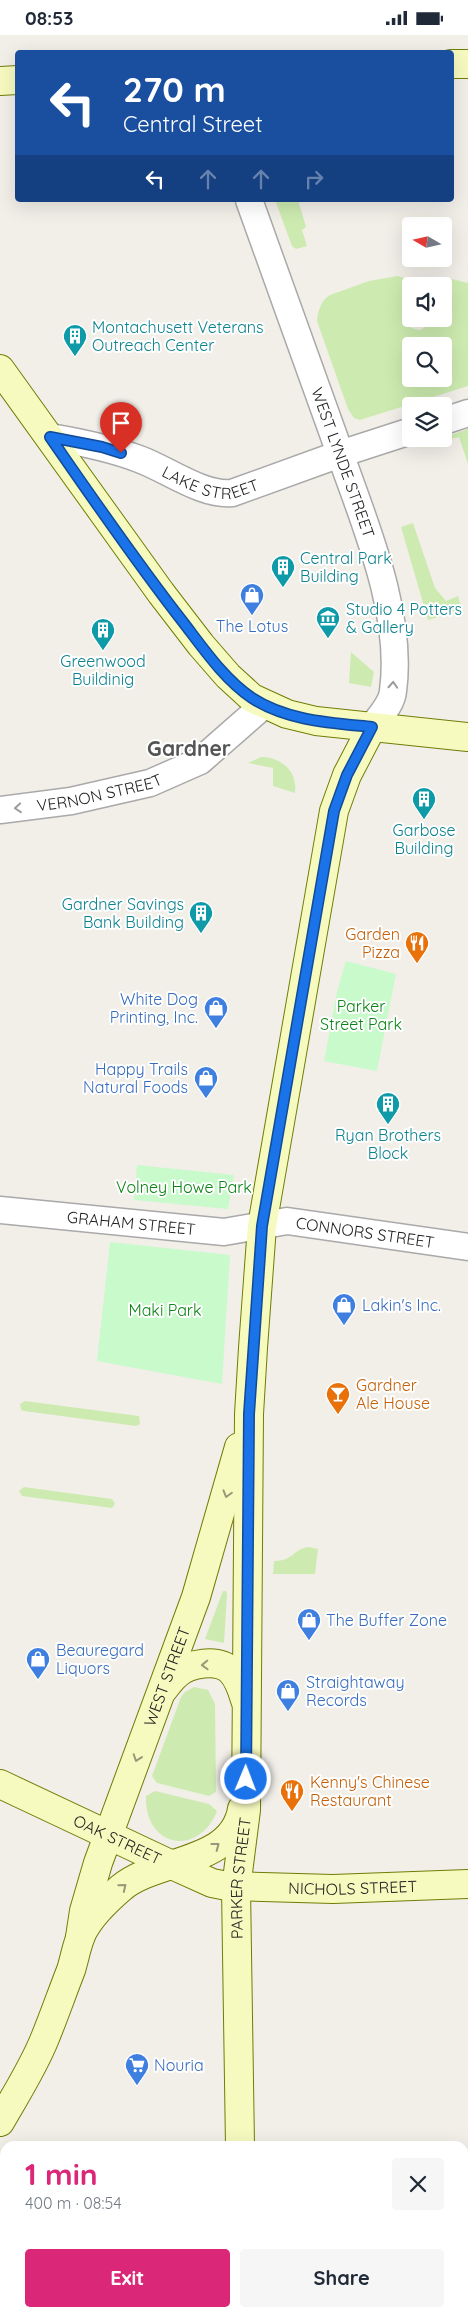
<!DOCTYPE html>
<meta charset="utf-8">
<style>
body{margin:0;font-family:Quicksand,sans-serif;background:#f6f6f7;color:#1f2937;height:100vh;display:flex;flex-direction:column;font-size:19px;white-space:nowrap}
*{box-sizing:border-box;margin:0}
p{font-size:16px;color:#747a83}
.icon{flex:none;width:28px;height:28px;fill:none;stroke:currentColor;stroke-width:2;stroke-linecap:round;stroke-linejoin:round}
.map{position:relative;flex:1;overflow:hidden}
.sheet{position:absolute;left:0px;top:2106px;width:469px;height:176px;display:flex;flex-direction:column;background:#fff;border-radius:15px 15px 0 0;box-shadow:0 5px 20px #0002}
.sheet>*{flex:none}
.banner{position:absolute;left:15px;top:15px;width:439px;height:152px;border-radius:5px;box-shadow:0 5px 20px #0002;background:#1a4fa0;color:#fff;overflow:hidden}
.needle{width:32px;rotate:279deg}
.tools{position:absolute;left:402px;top:182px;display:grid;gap:10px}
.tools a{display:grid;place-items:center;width:50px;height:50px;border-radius:5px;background:#fff;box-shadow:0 5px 20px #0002;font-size:25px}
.pin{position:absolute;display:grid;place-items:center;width:42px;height:42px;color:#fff;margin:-51px -21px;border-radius:50% 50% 50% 0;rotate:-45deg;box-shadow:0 0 5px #0007}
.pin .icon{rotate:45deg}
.me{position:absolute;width:55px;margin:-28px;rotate:1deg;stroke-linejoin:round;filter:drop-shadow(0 0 4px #0008)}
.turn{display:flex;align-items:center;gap:18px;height:105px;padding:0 25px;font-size:22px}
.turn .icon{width:65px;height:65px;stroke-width:2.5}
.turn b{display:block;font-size:35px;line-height:42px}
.lanes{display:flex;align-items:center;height:48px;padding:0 25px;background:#0003;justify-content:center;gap:25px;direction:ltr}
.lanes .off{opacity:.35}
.round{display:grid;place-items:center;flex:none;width:52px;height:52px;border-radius:5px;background:#f6f6f7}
.headline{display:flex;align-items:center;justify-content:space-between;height:85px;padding:0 25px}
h1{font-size:30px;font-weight:800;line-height:38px;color:#db2777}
.action{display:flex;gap:10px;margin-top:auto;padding:10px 25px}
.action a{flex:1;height:58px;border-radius:5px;background:#db2777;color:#fff;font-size:20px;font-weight:800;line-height:58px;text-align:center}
.action a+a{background:#f6f6f7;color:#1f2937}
.status{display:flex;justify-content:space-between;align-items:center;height:35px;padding:0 25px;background:#fff;direction:ltr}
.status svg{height:14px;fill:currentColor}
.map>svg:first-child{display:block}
.grass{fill:#cdebb0;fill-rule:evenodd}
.park{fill:#c8facc}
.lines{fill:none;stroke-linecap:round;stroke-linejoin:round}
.street-casing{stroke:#a9a9a9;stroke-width:29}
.secondary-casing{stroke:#707d05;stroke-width:30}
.street{stroke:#fff;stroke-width:26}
.secondary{stroke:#f7fabf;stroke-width:28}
.oneway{stroke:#9c9c9c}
.oneway2{stroke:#979978}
.route-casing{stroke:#114b97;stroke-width:12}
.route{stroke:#1a73e8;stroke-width:9}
.labels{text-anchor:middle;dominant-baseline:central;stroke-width:4;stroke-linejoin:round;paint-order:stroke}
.culture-label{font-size:16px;fill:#0d838f;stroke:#fff;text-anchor:start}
.street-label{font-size:16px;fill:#222;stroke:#fff}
.shop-label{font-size:16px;fill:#366cbe;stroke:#fff;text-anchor:start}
.food-label{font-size:16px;fill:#c56008;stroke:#fff;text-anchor:start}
.park-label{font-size:16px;fill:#0c8416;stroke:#fff}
.district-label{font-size:21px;font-weight:bold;fill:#555;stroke:#fff}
</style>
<div class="status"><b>08:53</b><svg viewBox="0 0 49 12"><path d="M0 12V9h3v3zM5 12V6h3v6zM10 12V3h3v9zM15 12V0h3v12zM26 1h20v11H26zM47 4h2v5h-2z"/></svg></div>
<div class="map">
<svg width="468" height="2282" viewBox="0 0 468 2282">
<rect width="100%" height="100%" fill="#f2efe9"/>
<g class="grass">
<path d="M 275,165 L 298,165 L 306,192 L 302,195 L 307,211 L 296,214 L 292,211 Z"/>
<path d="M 398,241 L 404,243 L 411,251 C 411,269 390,290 420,295 L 429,290 L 432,284 L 444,284 L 444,251 L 425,251 C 436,237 454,245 468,248 L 468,351 L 360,385 L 354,383 L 348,374 L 317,286 C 318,276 321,265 330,260 L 369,246 ZM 411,311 L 444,311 L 444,344 L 411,344 Z"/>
<path d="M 468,394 L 468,429 L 459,402 L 436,408 L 439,404 Z"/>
<path d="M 413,488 L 435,553 L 446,566 L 458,561 L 462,575 L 428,585 L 401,492 Z"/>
<path d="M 351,617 L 374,637 L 371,652 L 349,648 Z"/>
<path d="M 261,722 C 281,722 298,736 295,758 L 273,751 L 273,733 L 248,728 Z"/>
<path d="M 25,1366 L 139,1381 L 140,1389 L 136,1391 L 24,1376 L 21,1375 L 20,1369 Z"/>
<path d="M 24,1452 L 112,1464 L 115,1469 L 112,1473 L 22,1461 L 19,1456 Z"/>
<path d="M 309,1512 L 318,1514 L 315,1539 L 273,1539 L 274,1526 C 294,1526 294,1513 309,1512 Z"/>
<path d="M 223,1556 L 226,1556 L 227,1560 L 224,1608 L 205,1604 Z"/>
<path d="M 194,1652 L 208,1655 L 215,1669 L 216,1757 L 209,1761 L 157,1748 L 152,1741 L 181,1662 L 185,1657 Z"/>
<path d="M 155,1756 L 209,1769 L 217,1776 C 198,1823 144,1812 146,1761 Z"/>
</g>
<g class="park">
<path d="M 346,926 L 396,939 L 377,1036 L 324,1026 L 337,957 Z"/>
<path d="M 137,1130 L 234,1140 L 228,1174 L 134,1165 Z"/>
<path d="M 110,1207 L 230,1220 L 222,1349 L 97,1326 Z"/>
</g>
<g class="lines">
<g class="street-casing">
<g id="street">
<path id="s1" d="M 249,165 C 278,246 307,326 336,407 C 362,483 404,575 393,656 C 392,669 380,681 372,692"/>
<path d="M 444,386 L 468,378"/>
<path id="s2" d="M 50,402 C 80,407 110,413 139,424 C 167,434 202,461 232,458 L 340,419 L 411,396"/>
<path id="s3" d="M 0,775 L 71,766 L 150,748 L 200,726 L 265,669"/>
<path id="s4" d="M 0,1175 L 224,1197 L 287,1186 L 468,1212"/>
<path d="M 464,2230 L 468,2230"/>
</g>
</g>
<g class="secondary-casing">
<g id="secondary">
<path d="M 451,29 L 468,29"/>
<path d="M 0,46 L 18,45"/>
<path d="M 0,334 L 161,558 L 201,610 L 228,641 L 252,663 L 287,679 L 316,686 L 468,702"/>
<path d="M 163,1655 C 167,1650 171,1644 176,1640 C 188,1628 218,1623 231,1636 C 239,1644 242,1655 245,1665"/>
<path id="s5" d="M 0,1749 L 172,1830 L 212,1848 L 227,1851 L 333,1854 L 468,1849"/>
<path id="s6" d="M 80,1902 L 84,1876 L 98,1828 L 196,1562 L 239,1412"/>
<path d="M 0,2087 C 16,2059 33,2033 45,2003 C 54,1981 62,1958 71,1935 C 75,1922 77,1908 83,1896 C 92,1879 107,1865 121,1853 C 156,1823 233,1830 242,1774"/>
<path id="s7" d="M 240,2111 L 236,1853 L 246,1775 L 249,1379 L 253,1313 L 262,1191 L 334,776 L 347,740 L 372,692"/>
<path d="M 241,2282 L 241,2278"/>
</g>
</g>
<use href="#street" class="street"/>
<use href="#secondary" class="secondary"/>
</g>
<defs><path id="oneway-chevron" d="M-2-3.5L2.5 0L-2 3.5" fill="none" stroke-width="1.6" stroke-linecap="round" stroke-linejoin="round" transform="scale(1.25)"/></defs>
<g class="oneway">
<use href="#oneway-chevron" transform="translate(393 650) rotate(-87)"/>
<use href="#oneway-chevron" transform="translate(18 773) rotate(175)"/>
</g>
<g class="oneway2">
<use href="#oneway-chevron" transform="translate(227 1459) rotate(106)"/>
<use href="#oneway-chevron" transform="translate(205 1630) rotate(178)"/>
<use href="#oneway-chevron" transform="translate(137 1723) rotate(109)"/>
<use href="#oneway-chevron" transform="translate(216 1811) rotate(-37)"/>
<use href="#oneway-chevron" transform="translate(123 1852) rotate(-39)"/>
</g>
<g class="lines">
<g class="route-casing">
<path id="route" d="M 121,418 L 102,412 L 50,402 C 93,464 136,527 183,587 C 203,613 224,644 252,663 C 287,686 332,688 372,692 L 347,740 L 334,776 L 262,1191 L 249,1379 L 246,1744"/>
</g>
<use href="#route" class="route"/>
</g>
<defs>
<g id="building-pin" transform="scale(1.25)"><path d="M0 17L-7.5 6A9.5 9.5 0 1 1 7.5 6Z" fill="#0f9aa8" stroke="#fff"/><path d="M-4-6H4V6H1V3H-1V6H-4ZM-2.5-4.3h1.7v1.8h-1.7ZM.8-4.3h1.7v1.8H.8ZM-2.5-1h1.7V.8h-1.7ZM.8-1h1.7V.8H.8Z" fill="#fff"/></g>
<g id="shop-pin" transform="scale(1.25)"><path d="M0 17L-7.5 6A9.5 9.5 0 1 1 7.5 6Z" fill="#3f7fe0" stroke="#fff"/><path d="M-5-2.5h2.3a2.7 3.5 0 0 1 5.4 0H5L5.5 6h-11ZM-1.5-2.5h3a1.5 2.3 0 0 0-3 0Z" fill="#fff"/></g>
<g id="museum-pin" transform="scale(1.25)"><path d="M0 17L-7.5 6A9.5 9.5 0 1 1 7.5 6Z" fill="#0f9aa8" stroke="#fff"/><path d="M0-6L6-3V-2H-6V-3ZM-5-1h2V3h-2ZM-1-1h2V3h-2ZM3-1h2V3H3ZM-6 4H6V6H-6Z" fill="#fff"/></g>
<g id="restaurant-pin" transform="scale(1.25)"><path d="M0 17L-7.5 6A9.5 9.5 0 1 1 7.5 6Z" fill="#e8710a" stroke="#fff"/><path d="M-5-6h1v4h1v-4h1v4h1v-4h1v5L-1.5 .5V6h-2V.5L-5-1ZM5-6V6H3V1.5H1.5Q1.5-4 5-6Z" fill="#fff"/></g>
<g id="bar-pin" transform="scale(1.25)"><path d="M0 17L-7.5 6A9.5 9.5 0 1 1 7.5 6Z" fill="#e8710a" stroke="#fff"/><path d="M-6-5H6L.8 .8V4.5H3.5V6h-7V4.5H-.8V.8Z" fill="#fff"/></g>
<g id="supermarket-pin" transform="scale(1.25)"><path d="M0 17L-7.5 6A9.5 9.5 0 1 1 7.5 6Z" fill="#3f7fe0" stroke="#fff"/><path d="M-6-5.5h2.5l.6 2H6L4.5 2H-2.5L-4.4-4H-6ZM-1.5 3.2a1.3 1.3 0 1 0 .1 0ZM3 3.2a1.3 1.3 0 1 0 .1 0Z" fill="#fff"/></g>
</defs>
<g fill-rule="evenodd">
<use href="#building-pin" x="75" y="301"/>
<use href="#building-pin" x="283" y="532"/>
<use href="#shop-pin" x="252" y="560"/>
<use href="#museum-pin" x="328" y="583"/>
<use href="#building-pin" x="103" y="595"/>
<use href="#building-pin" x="424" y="764"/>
<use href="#building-pin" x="201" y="878"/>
<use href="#restaurant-pin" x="417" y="908"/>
<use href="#shop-pin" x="216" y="973"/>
<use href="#shop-pin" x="206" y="1043"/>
<use href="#building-pin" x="388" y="1069"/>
<use href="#shop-pin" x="344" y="1270"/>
<use href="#bar-pin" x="338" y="1359"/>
<use href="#shop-pin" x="309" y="1585"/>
<use href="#shop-pin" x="38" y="1624"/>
<use href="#shop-pin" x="288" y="1656"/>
<use href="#restaurant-pin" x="292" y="1756"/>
<use href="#supermarket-pin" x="137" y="2030"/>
</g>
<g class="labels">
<g class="culture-label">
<text x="92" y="292">Montachusett Veterans<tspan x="92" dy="18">Outreach Center</tspan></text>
<text x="300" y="523">Central Park<tspan x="300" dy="18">Building</tspan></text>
<text x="346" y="574">Studio 4 Potters<tspan x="346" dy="18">&amp; Gallery</tspan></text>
<text x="103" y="626" text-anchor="middle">Greenwood<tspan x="103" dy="18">Buildinig</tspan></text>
<text x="424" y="795" text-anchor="middle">Garbose<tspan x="424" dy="18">Building</tspan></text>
<text x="184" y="869" text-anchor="end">Gardner Savings<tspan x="184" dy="18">Bank Building</tspan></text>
<text x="388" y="1100" text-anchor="middle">Ryan Brothers<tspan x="388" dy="18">Block</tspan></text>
</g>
<g class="street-label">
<text stroke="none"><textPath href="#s1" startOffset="279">WEST LYNDE STREET</textPath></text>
<text stroke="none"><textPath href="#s2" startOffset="169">LAKE STREET</textPath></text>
<text stroke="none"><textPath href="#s3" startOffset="101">VERNON STREET</textPath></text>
<text stroke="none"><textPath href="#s4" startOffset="132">GRAHAM STREET</textPath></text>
<text stroke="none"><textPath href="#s4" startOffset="368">CONNORS STREET</textPath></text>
<text stroke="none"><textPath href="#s6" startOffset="275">WEST STREET</textPath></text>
<text stroke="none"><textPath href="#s5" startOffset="130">OAK STREET</textPath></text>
<text stroke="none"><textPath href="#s7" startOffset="268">PARKER STREET</textPath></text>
<text stroke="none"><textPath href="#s5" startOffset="375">NICHOLS STREET</textPath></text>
</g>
<g class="shop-label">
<text x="252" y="591" text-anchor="middle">The Lotus</text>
<text x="198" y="964" text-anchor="end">White Dog<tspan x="198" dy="18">Printing, Inc.</tspan></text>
<text x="188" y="1034" text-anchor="end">Happy Trails<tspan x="188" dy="18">Natural Foods</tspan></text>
<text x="362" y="1270">Lakin's Inc.</text>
<text x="326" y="1585">The Buffer Zone</text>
<text x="56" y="1615">Beauregard<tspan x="56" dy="18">Liquors</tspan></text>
<text x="306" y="1647">Straightaway<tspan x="306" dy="18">Records</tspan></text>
<text x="154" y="2030">Nouria</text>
</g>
<g class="food-label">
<text x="400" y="899" text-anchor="end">Garden<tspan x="400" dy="18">Pizza</tspan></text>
<text x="356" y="1350">Gardner<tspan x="356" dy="18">Ale House</tspan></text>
<text x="310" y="1747">Kenny's Chinese<tspan x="310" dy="18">Restaurant</tspan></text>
</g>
<g class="park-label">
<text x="361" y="971">Parker<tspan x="361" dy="18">Street Park</tspan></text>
<text x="184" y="1152">Volney Howe Park</text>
<text x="165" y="1275">Maki Park</text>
</g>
<g class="district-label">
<text x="189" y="713">Gardner</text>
</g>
</g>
</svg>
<div class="tools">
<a><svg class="needle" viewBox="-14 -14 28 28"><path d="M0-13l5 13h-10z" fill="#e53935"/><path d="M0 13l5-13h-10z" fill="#747a83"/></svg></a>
<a><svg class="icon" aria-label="sound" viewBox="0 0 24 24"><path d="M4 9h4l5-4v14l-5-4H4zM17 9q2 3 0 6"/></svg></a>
<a><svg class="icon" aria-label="search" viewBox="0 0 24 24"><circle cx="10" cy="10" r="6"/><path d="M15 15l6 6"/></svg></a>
<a><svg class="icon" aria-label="layers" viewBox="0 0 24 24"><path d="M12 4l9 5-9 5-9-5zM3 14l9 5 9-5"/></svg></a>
</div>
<div class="pin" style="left:121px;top:418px;background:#d93025"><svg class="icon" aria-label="arrive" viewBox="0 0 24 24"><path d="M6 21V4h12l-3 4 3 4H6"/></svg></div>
<svg class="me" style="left:246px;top:1744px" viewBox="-20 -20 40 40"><circle r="17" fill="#1a73e8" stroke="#fff" stroke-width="3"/><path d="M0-11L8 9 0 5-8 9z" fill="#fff"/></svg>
<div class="banner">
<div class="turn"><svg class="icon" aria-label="left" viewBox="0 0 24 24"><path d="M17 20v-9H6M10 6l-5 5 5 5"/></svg><div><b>270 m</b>Central Street</div></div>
<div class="lanes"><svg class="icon" aria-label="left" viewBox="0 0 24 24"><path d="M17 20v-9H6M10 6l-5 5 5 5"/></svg><svg class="icon off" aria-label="ahead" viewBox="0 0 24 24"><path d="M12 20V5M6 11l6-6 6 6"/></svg><svg class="icon off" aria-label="ahead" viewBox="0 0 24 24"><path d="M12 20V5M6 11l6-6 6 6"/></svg><svg class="icon off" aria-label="right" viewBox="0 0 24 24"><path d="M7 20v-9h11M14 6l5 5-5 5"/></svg></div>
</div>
<section class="sheet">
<div class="headline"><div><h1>1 min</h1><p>400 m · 08:54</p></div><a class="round"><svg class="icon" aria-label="close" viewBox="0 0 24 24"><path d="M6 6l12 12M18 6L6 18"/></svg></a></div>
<div class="action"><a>Exit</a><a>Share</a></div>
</section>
</div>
